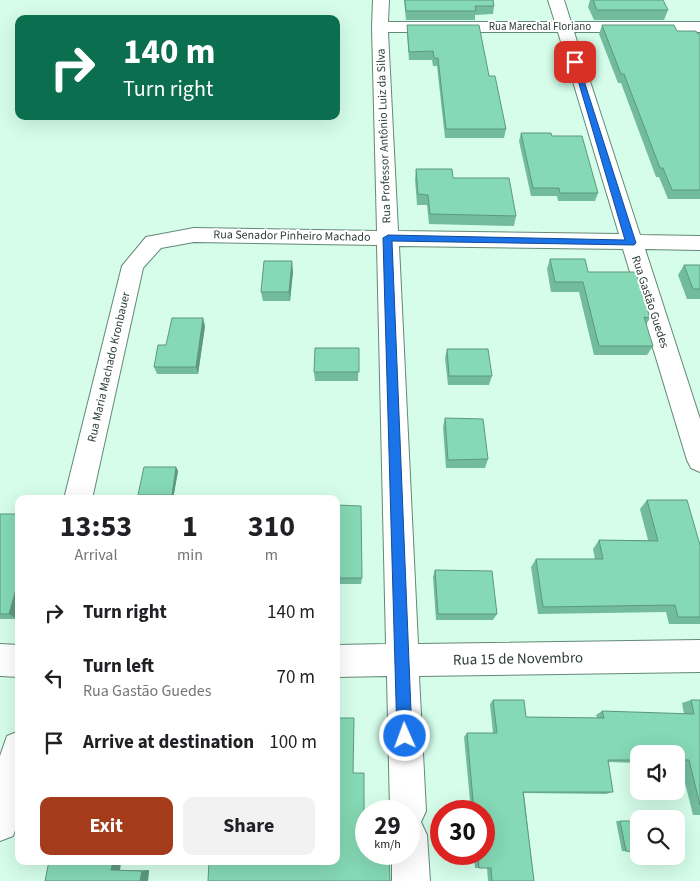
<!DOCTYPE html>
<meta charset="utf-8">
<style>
body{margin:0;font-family:"Source Sans 3",sans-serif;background:#f2f2f2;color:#202124;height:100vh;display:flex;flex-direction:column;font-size:19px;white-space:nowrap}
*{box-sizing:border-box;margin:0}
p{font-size:16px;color:#757577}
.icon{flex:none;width:28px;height:28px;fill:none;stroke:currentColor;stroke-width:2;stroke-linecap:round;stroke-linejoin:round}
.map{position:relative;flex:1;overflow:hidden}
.panel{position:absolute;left:15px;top:495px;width:325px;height:370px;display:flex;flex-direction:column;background:#fff;border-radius:10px;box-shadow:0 5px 20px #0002}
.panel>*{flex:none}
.top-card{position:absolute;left:15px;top:15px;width:325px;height:105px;border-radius:10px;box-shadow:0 5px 20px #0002;background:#0b6e4f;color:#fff;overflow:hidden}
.controls{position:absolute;left:630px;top:745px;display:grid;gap:10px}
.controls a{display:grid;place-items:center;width:55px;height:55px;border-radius:10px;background:#fff;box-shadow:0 5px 20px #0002;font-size:25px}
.speed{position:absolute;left:355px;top:800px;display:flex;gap:10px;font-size:25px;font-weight:700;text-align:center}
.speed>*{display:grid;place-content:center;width:65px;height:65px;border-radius:50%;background:#fff;box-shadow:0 5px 20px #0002;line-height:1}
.speed small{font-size:12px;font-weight:400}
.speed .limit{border:8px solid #d22;background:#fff;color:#111}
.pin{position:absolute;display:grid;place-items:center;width:42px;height:42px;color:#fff;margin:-21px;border-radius:10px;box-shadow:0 2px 8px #0006}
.me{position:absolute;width:55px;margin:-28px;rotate:358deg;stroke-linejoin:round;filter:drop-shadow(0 0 4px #0008)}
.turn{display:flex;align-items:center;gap:18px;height:105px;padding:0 25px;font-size:22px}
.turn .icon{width:65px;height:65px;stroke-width:2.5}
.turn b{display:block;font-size:35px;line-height:42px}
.eta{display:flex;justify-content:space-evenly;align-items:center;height:85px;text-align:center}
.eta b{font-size:30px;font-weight:700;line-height:35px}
.button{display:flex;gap:10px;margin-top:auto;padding:10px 25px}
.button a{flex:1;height:58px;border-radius:10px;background:#a43c1c;color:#fff;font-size:20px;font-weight:700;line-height:58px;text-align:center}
.button a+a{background:#f2f2f2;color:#202124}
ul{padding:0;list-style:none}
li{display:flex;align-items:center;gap:15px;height:65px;padding:0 25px}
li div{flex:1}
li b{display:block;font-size:19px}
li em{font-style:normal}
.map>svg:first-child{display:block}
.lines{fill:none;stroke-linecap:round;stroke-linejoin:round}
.minor-casing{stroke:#648877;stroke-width:2}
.minor{fill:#fff;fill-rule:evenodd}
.wall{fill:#72bb9c}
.shaded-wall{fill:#5d987f}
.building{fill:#85d9b5;stroke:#5d987f}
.route{fill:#1a73e8;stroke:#114b97}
.labels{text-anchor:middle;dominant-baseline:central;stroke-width:4;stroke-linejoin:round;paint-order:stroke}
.far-street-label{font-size:11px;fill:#2d3d36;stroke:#fff}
.street-label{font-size:12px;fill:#2d3d36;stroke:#fff}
.near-street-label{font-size:15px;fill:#2d3d36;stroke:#fff}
</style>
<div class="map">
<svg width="700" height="881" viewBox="0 0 700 881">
<rect width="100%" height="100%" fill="#d5fdea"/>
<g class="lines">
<g class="minor-casing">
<g id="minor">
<path d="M 373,0 L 389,0 L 388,22 L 555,22 L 548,0 L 564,0 L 571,22 L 700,22 L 700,32 L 574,32 L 640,235 L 700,236 L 700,250 L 645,249 L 700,419 L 700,472 L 691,468 L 687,460 L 623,249 L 399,246 L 418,644 L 700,640 L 700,672 L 419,676 L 426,811 L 421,822 L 427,835 L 430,881 L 392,881 L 392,854 L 409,854 L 409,811 L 390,811 L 387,676 L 336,677 L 336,645 L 386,644 L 377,245 L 194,242 L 161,248 L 143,268 L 92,499 L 64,499 L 122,266 L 146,237 L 194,228 L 377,231 L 372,27 ZM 388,32 L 558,32 L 619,234 L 398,231 Z"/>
<path d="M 0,644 L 19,645 L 19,677 L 0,676 Z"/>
<path d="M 19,731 L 19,819 L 13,836 L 0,841 L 0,756 L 7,736 Z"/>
</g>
</g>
<use href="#minor" class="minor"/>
</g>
<g class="wall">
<path d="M 404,0 L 493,0 L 494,6 L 493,14 L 475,15 L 475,20 L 406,20 Z"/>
<path d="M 590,0 L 593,0 L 668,10 L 664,20 L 594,20 L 588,7 Z"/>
<path d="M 407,25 L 489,76 L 506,129 L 504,138 L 445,138 L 437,66 L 433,66 L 432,60 L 409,60 L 407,34 Z"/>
<path d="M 602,25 L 677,31 L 700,34 L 700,199 L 668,199 L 659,177 L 656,177 L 621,83 L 618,83 L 599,34 Z"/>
<path d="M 521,133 L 552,136 L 598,193 L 595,201 L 558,201 L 557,196 L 531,196 L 519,141 Z"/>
<path d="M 416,169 L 453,178 L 516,216 L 514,226 L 429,224 L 427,205 L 417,205 L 415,179 Z"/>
<path d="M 550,259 L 588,272 L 650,318 L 646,325 L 653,346 L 647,355 L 594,355 L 579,292 L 551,292 L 547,269 Z"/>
<path d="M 684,265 L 700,265 L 700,299 L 687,299 L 678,275 Z"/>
<path d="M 293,271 L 290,301 L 263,301 L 261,292 Z"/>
<path d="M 205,326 L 198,374 L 157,374 L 154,367 Z"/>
<path d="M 359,348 L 358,381 L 315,381 L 314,372 Z"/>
<path d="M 447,349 L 492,376 L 489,385 L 448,385 L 445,358 Z"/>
<path d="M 445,418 L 488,459 L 485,468 L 446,468 L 443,427 Z"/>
<path d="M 176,467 L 178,471 L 173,499 L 140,499 L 138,495 Z"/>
<path d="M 647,500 L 700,545 L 700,624 L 669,624 L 666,612 L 538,614 L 531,567 L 536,559 L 595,559 L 593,549 L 599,540 L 648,540 L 640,509 Z"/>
<path d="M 336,505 L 362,578 L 361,584 L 336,584 Z"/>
<path d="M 0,514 L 19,514 L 19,614 L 17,619 L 0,619 Z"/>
<path d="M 435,570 L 497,614 L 493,620 L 436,620 L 433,577 Z"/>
<path d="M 493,700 L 526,717 L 597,718 L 596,715 L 602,711 L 684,714 L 682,703 L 691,700 L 700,700 L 700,815 L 693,815 L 680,763 L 676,763 L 676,754 L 639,754 L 639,763 L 608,762 L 613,792 L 606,794 L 524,793 L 534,881 L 488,881 L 487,868 L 475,868 L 474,854 L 484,854 L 484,811 L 471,811 L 464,737 L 467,733 L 493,733 L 490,704 Z"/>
<path d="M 616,821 L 620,821 L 639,852 L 622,851 Z"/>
<path d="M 49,861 L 121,861 L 120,870 L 149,870 L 148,881 L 45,881 Z"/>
</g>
<g class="shaded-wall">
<path d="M 292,261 L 293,271 L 290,301 L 289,292 Z"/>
<path d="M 203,318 L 205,326 L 198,374 L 196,367 Z"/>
<path d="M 176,467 L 178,471 L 173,499 L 172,495 Z"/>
<path d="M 19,579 L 19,614 L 17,619 L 9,614 Z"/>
<path d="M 113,861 L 121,861 L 120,870 L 111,870 Z"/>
<path d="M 149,870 L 148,881 L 140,881 L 142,871 Z"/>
</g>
<g class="building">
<path d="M 405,0 L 493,0 L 494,6 L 475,6 L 476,11 L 406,11 Z"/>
<path d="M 593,0 L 663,0 L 668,10 L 597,10 Z"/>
<path d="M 407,25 L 479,25 L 489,76 L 495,76 L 506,129 L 446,129 L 438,58 L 434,58 L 433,51 L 409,52 Z"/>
<path d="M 602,25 L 674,25 L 677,31 L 696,31 L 698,34 L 700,34 L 700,190 L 672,190 L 663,168 L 660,168 L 624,74 L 621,74 Z"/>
<path d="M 521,133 L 551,133 L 552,136 L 582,136 L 598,193 L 560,193 L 559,188 L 533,188 Z"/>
<path d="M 416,169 L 452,169 L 453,178 L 509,178 L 516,216 L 430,214 L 428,195 L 418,194 Z"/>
<path d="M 550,259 L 585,259 L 588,272 L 636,272 L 650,318 L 644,317 L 653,346 L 599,346 L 583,282 L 555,282 Z"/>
<path d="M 264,261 L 292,261 L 289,292 L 261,292 Z"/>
<path d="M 684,265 L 700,265 L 700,289 L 693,289 Z"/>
<path d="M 172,318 L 203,318 L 196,367 L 154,367 L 158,345 L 166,345 Z"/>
<path d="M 315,348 L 359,348 L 359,372 L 314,372 Z"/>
<path d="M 447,349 L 488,349 L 492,376 L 449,376 Z"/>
<path d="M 445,418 L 483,419 L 488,459 L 448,460 Z"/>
<path d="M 144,467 L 176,467 L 172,495 L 138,495 Z"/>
<path d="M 647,500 L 687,500 L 700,545 L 700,617 L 678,617 L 675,605 L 543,607 L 536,559 L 603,559 L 599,540 L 658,541 Z"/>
<path d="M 336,505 L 361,506 L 362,578 L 336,578 Z"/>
<path d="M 0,514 L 19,514 L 19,579 L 9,614 L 0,614 Z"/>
<path d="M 435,570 L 492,571 L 497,614 L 438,614 Z"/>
<path d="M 493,700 L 524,700 L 526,717 L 604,718 L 602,711 L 694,714 L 691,700 L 700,700 L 700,805 L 689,760 L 676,760 L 676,754 L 639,754 L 639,760 L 608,760 L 613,792 L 523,792 L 534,881 L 492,881 L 491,868 L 479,868 L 478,854 L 484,854 L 484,811 L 474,811 L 467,733 L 497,733 Z"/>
<path d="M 336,718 L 354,718 L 353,773 L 364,773 L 364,855 L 389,855 L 390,881 L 208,881 L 209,861 L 336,861 Z"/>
<path d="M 620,821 L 639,821 L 639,852 L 626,851 Z"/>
<path d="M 49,861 L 113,861 L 111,870 L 142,871 L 140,881 L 45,881 Z"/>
</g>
<path class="route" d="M 572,60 L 578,62 L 636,243 L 634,245 L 392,241 L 412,736 L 410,741 L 405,743 L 400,741 L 397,736 L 383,238 L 388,235 L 625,240 Z"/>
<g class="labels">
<g class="far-street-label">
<text x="540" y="26">Rua Marechal Floriano</text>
</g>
<g class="street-label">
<text transform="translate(384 136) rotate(-92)">Rua Professor Antônio Luiz da Silva</text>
<text transform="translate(292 236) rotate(1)">Rua Senador Pinheiro Machado</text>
<text transform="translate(650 302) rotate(72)">Rua Gastão Guedes</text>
<text transform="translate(109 367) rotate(-77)">Rua Maria Machado Kronbauer</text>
</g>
<g class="near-street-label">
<text transform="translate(518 659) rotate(-1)">Rua 15 de Novembro</text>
</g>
</g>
</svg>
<div class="controls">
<a><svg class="icon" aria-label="sound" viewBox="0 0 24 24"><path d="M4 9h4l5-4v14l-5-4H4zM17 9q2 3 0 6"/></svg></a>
<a><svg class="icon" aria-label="search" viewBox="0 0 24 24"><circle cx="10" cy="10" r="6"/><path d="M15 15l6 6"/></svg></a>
</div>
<div class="speed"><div>29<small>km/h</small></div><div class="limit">30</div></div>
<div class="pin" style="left:575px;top:62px;background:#d93025"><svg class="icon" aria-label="arrive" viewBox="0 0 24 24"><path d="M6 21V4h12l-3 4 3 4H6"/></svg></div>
<svg class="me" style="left:405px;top:736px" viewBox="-20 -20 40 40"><circle r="17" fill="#1a73e8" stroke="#fff" stroke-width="3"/><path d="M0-11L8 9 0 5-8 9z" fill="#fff"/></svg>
<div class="top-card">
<div class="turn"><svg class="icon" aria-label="right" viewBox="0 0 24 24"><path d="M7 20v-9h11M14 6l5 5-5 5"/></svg><div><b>140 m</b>Turn right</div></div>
</div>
<section class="panel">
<div class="eta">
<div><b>13:53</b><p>Arrival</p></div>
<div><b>1</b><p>min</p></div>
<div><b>310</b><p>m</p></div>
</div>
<ul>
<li><svg class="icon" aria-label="right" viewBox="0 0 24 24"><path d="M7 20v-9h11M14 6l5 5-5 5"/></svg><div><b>Turn right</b></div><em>140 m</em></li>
<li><svg class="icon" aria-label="left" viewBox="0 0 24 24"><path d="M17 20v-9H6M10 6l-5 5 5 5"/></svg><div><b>Turn left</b><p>Rua Gastão Guedes</p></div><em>70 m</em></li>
<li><svg class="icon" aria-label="arrive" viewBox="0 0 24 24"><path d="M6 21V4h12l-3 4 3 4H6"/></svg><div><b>Arrive at destination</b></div><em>100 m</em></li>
</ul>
<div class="button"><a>Exit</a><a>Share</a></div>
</section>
</div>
